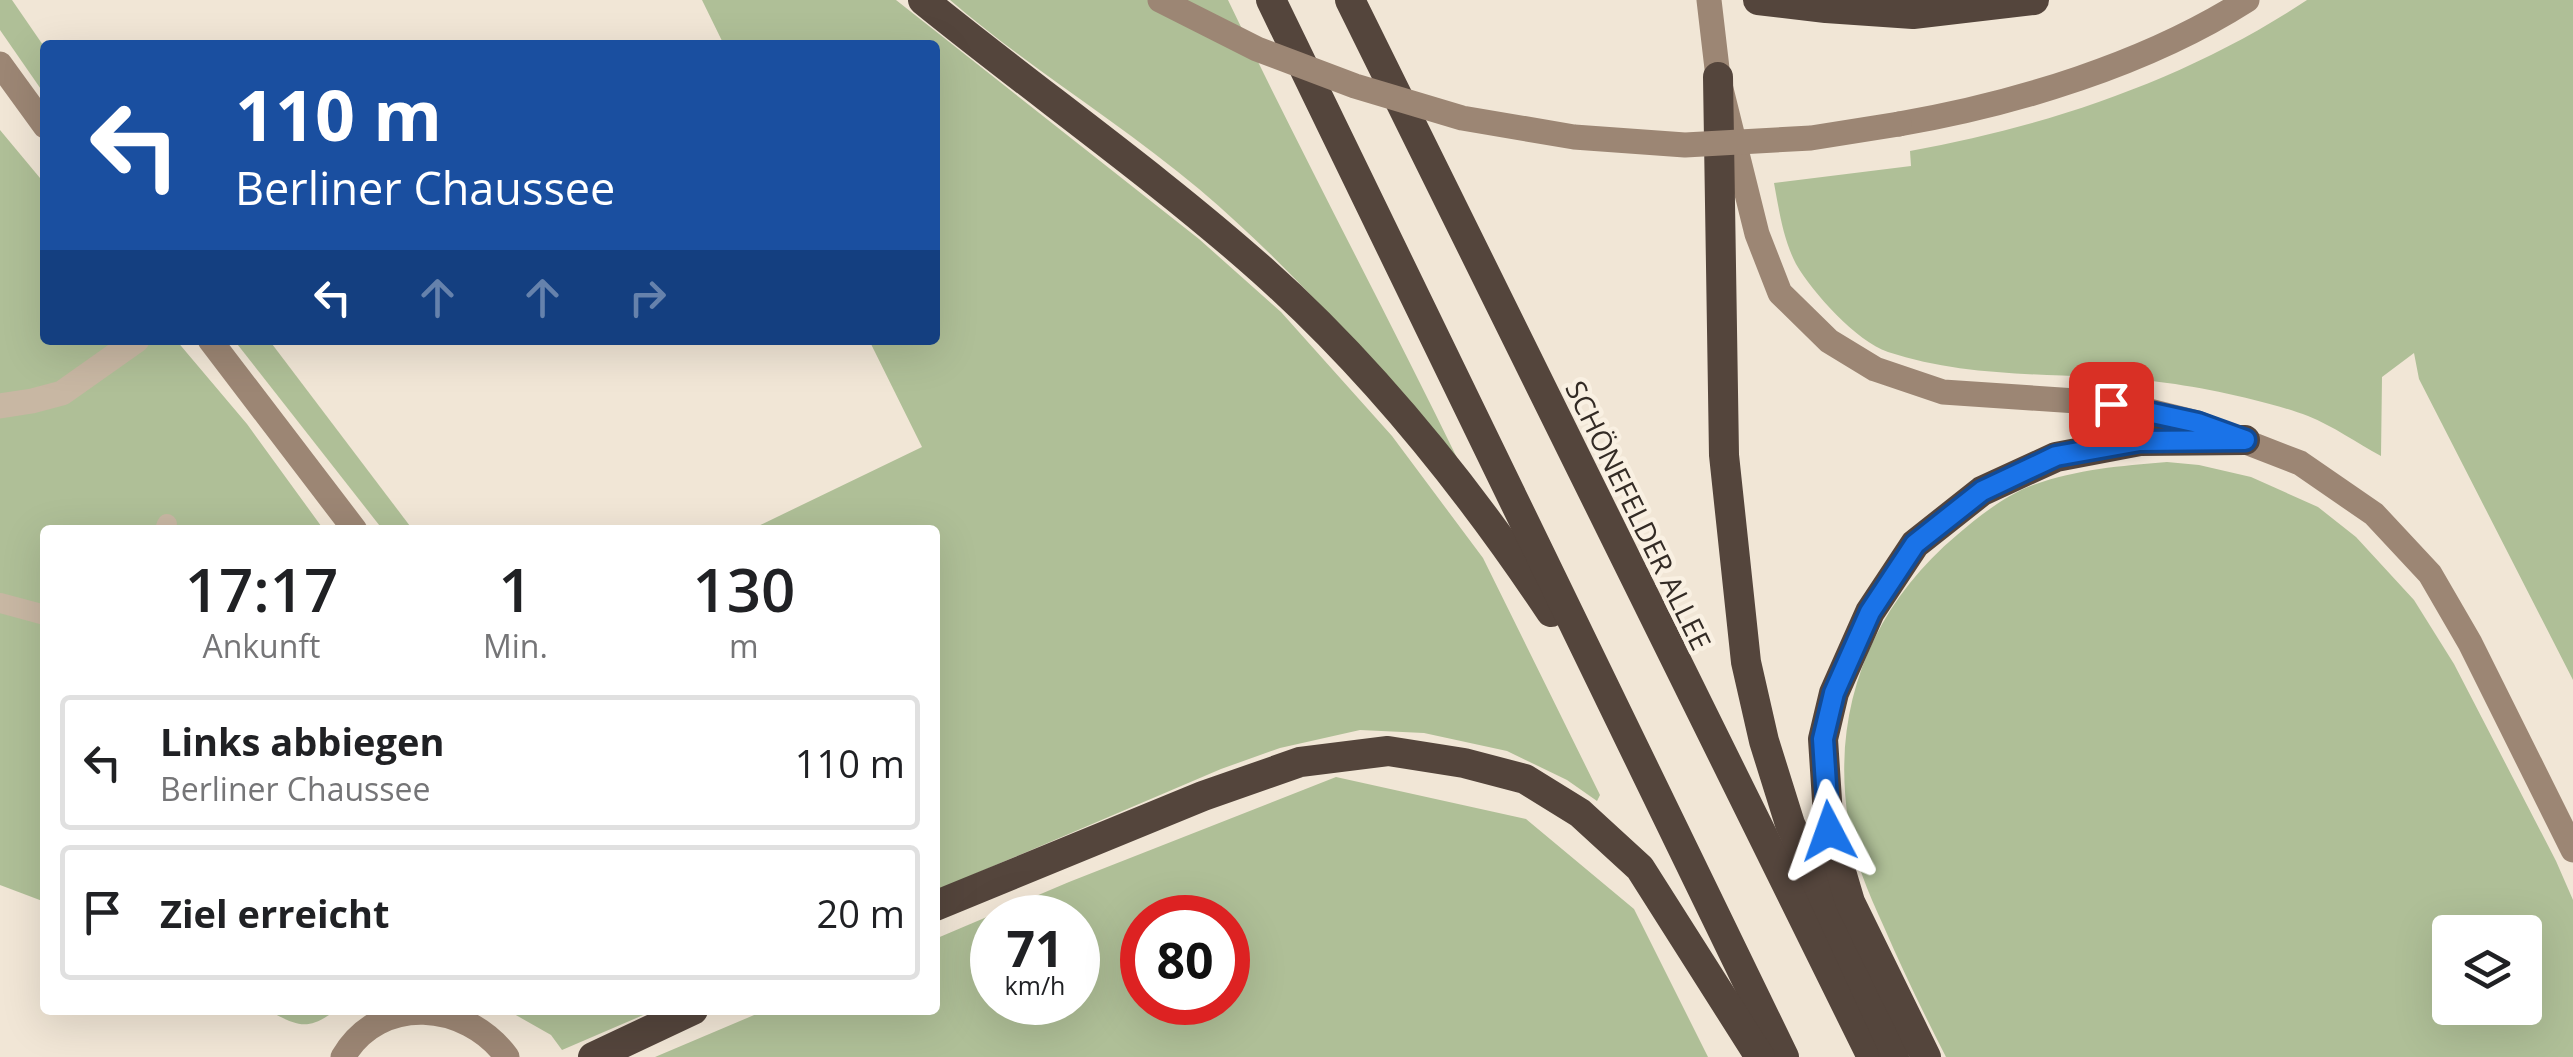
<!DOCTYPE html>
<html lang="de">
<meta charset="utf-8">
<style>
body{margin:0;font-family:"Open Sans",sans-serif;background:#f2f2f2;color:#202124;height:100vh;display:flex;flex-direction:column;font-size:38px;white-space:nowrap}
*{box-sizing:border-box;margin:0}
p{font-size:32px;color:#757577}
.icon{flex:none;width:55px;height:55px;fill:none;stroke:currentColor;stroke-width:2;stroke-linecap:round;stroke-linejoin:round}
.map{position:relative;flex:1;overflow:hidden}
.sheet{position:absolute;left:40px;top:525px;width:900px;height:490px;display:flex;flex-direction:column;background:#fff;border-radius:10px;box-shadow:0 10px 40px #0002}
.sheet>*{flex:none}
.banner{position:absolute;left:40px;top:40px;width:900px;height:305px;border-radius:10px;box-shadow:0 10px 40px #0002;background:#1a4fa0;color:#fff;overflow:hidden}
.tools{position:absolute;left:2432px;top:915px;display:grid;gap:20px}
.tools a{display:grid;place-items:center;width:110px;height:110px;border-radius:10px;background:#fff;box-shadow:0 10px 40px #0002;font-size:50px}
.speed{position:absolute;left:970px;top:895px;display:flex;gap:20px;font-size:50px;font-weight:700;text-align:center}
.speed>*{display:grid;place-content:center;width:130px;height:130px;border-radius:50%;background:#fff;box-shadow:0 10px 40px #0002;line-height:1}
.speed small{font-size:25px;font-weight:400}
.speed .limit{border:15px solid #d22;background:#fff;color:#111}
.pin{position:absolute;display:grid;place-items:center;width:85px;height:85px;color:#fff;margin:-42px;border-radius:20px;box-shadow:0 5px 15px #0006}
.me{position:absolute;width:110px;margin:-55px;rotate:356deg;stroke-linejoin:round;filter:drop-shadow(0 0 8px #0008)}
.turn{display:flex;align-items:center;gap:35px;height:210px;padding:0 30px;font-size:45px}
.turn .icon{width:130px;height:130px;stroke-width:2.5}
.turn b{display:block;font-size:70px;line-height:85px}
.lanes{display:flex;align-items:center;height:95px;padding:0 30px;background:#0003;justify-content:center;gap:50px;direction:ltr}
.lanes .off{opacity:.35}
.eta{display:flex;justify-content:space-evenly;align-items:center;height:170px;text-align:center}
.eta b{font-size:60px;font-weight:600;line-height:70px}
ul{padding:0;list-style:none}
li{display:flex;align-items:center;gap:30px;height:135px;margin:0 20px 15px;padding:0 10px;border:5px solid #e0e0e0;border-radius:10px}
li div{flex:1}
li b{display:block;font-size:38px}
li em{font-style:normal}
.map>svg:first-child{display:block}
.green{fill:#afbf97;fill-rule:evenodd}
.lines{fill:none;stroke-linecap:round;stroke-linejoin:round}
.lane{stroke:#c8b7a3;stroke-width:20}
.street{stroke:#c8b7a3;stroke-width:25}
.secondary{stroke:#9c8674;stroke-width:25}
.highway{stroke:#54453c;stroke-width:30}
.secondary-bridge{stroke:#9c8674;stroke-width:25}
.route-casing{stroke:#114b97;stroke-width:25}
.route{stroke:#1a73e8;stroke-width:18}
.labels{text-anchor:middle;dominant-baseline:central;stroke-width:9;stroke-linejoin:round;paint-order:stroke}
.street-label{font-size:28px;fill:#332b25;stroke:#f9f0e2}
</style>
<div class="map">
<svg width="2573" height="1057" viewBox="0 0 2573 1057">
<rect width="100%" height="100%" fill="#f1e6d6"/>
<g class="green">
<path d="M 0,0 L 12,0 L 45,48 L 45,95 L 0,30 Z"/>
<path d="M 702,0 L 896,0 L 1199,239 L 1281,312 L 1392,436 L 1483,558 L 1600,795 L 1597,801 L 1567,780 L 1507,751 L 1424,733 L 1360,730 L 1280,748 L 1221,769 L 935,891 L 935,530 L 750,530 L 922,447 L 869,340 L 935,340 L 935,45 L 724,45 Z"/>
<path d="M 950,0 L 1228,0 C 1303,157 1385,310 1461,466 C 1378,367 1298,273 1199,189 C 1119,122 1029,68 950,0 Z"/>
<path d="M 2307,0 L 2573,0 L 2573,680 L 2419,379 L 2414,353 L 2382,377 L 2381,456 C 2357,443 2333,426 2308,416 C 2265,400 2197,386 2152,381 C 2065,372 1972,380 1888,352 C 1856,341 1813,293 1796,264 C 1783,239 1779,210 1774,183 L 1911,166 L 1910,151 C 2049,126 2188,79 2307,0 Z"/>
<path d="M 0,130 L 45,184 L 45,340 L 176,340 L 247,424 L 324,530 L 45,530 L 45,902 L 0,885 Z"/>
<path d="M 234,340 L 269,340 L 413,530 L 383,530 Z"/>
<path d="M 2167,462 L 2199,465 L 2251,477 L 2318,507 L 2356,537 L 2414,600 L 2454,664 L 2556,861 L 2573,900 L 2573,1057 L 1946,1057 C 1924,1014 1903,971 1884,927 C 1868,892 1853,857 1848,819 C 1831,708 1872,606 1957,535 C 1979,516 2006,495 2033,485 C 2078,469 2120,466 2167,462 ZM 2450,932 L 2525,932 L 2525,1008 L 2450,1008 Z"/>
<path d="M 1336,777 L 1526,819 L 1634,909 L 1708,1057 L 655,1057 L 766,1010 L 935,1010 L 935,939 L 1069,882 ZM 992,918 L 1078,918 L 1078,1002 L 992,1002 ZM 1142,918 L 1228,918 L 1228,1002 L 1142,1002 Z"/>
<path d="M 267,1010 L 336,1010 C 307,1032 298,1026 267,1010 Z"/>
<path d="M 507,1010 L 655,1010 L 562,1050 L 551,1035 Z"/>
</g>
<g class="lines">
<g class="lane">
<path d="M 165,530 L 167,524"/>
<path d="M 0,603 L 45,615"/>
</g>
<path class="street" d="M 0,406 L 32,401 L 62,393 L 137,340"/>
<g class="secondary">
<path d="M 1709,0 L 1718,77 L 1757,234 L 1780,293 L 1829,341 L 1875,369 L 1943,392 L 2121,404 L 2197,423 L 2300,463 L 2374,514 L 2430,574 L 2470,643 L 2573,850"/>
<path d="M 0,64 L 45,126"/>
<path d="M 1899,124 C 2015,104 2147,64 2247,0"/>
<path d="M 210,340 L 355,530"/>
<path d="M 343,1057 C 380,994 466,1001 507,1057"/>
</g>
<g class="highway">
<path d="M 923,0 C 1035,91 1154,174 1262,270 C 1373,369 1469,489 1551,612"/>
<path d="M 1271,0 L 1784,1057"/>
<path d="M 1350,0 L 1872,1057"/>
<path d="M 1758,0 L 1826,8 L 1913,14 L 2034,0"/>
<path d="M 1718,77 L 1724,455 L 1746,662 L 1764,741 L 1790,824 L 1892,1045 L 1894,1057"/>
<path d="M 935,906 L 1203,796 L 1300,762 L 1388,751 L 1464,763 L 1525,779 L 1580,813 L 1640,868 L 1760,1057"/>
<path d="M 593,1057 L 693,1010"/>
<path d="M 1926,1057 L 1850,902 L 1829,831 L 1823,739 L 1834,693 L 1870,612 L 1915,544 L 1982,491 L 2056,457 L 2140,441 L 2245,440"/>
</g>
<path class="secondary-bridge" d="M 1160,0 L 1257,49 L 1355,86 L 1462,118 L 1574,137 L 1685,145 L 1811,138 L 1899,124"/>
</g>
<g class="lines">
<g class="route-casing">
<path id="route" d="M 1829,831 L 1823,739 L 1834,693 L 1870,612 L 1915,544 L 1982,491 L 2056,456 L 2140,441 L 2245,440 L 2198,423 L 2111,404"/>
</g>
<use href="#route" class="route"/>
</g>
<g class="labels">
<g class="street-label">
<text transform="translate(1639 515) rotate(64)">SCHÖNEFELDER ALLEE</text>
</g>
</g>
</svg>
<div class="tools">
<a><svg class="icon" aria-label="layers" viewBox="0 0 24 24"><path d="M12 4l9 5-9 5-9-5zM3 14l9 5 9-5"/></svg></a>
</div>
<div class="speed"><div>71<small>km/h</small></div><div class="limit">80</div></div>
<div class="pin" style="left:2111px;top:404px;background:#d93025"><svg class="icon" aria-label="arrive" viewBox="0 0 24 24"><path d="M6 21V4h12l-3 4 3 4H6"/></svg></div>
<svg class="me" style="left:1829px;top:831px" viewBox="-20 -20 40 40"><path d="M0-17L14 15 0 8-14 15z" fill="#1a73e8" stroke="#fff" stroke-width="4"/></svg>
<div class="banner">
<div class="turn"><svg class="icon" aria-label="left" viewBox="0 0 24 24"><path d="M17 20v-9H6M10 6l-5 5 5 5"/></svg><div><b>110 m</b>Berliner Chaussee</div></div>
<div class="lanes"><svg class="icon" aria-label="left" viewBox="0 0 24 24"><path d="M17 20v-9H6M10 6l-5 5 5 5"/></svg><svg class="icon off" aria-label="ahead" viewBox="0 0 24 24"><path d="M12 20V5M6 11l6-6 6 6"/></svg><svg class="icon off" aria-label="ahead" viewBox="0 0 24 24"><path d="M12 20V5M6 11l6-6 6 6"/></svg><svg class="icon off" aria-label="right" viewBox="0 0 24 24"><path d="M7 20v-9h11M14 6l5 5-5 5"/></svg></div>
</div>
<section class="sheet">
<div class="eta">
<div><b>17:17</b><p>Ankunft</p></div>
<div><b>1</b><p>Min.</p></div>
<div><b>130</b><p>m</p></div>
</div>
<ul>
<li><svg class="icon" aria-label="left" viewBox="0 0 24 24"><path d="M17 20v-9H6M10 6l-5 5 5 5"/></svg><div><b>Links abbiegen</b><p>Berliner Chaussee</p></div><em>110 m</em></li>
<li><svg class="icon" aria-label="arrive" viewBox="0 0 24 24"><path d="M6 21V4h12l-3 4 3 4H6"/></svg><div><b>Ziel erreicht</b></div><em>20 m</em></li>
</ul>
</section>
</div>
